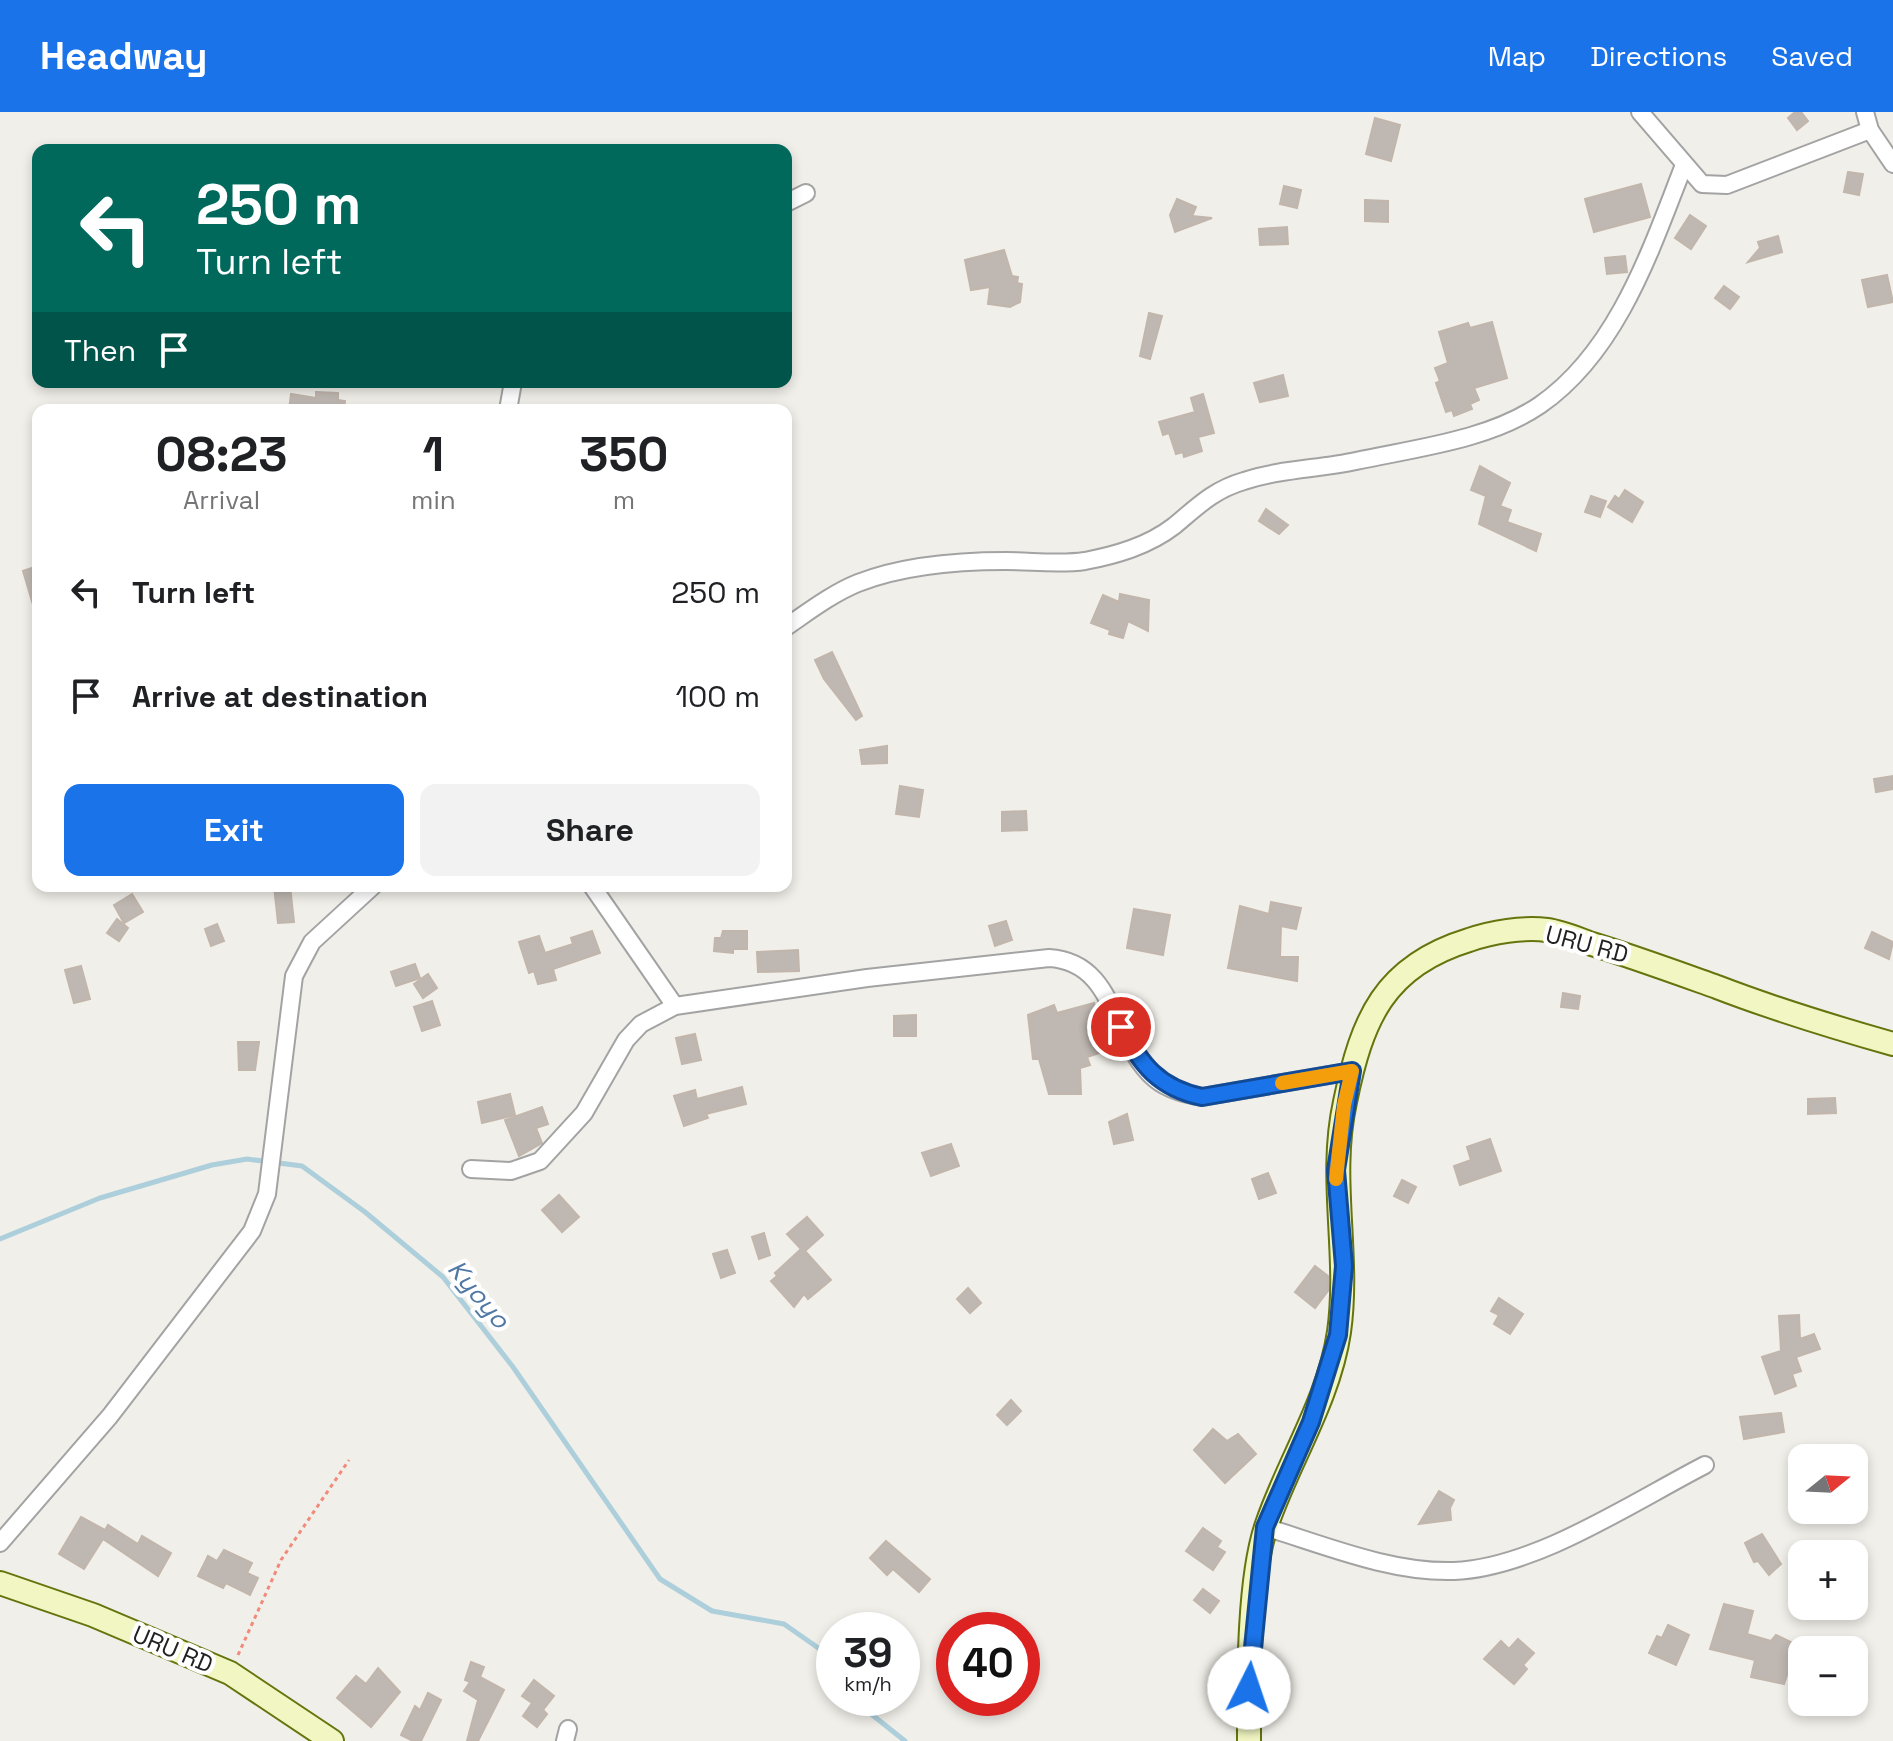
<!DOCTYPE html>
<meta charset="utf-8">
<style>
body{margin:0;font-family:"Space Grotesk",sans-serif;background:#f2f2f2;color:#202124;height:100vh;display:flex;flex-direction:column;font-size:30px;white-space:nowrap}
*{box-sizing:border-box;margin:0}
p{font-size:26px;color:#757577}
.icon{flex:none;width:44px;height:44px;fill:none;stroke:currentColor;stroke-width:2;stroke-linecap:round;stroke-linejoin:round}
.map{position:relative;flex:1;overflow:hidden}
.panel{position:absolute;left:32px;top:292px;width:760px;height:488px;display:flex;flex-direction:column;background:#fff;border-radius:16px;box-shadow:0 4px 12px #0003}
.panel>*{flex:none}
.hud{position:absolute;left:32px;top:32px;width:760px;height:244px;border-radius:16px;box-shadow:0 4px 12px #0003;background:#00695c;color:#fff;overflow:hidden}
.needle{width:52px;rotate:72deg}
.fabs{position:absolute;left:1788px;top:1332px;display:grid;gap:16px}
.fabs a{display:grid;place-items:center;width:80px;height:80px;border-radius:16px;background:#fff;box-shadow:0 4px 12px #0003;font-size:40px}
.speed{position:absolute;left:816px;top:1500px;display:flex;gap:16px;font-size:40px;font-weight:700;text-align:center}
.speed>*{display:grid;place-content:center;width:104px;height:104px;border-radius:50%;background:#fff;box-shadow:0 4px 12px #0003;line-height:1}
.speed small{font-size:20px;font-weight:400}
.speed .limit{border:12px solid #d22;background:#fff;color:#111}
.pin{position:absolute;display:grid;place-items:center;width:68px;height:68px;color:#fff;margin:-34px;border:4px solid #fff;border-radius:50%;box-shadow:0 2px 8px #0007}
.me{position:absolute;width:88px;margin:-44px;rotate:4deg;stroke-linejoin:round;filter:drop-shadow(0 0 6px #0008)}
.turn{display:flex;align-items:center;gap:28px;height:168px;padding:0 32px;font-size:36px}
.turn .icon{width:104px;height:104px;stroke-width:2.5}
.turn b{display:block;font-size:56px;line-height:68px}
.then{display:flex;align-items:center;height:76px;padding:0 32px;background:#0003;gap:16px;font-size:30px}
.eta{display:flex;justify-content:space-evenly;align-items:center;height:136px;text-align:center}
.eta b{font-size:48px;font-weight:700;line-height:56px}
.button{display:flex;gap:16px;margin-top:auto;padding:16px 32px}
.button a{flex:1;height:92px;border-radius:16px;background:#1a73e8;color:#fff;font-size:32px;font-weight:700;line-height:92px;text-align:center}
.button a+a{background:#f2f2f2;color:#202124}
ul{padding:0;list-style:none}
li{display:flex;align-items:center;gap:24px;height:104px;padding:0 32px}
li div{flex:1}
li b{display:block;font-size:30px}
li em{font-style:normal}
header{display:flex;align-items:center;gap:48px;box-sizing:border-box;height:112px;padding:0 40px;background:#1a73e8;color:#fff}
header strong{font-size:38px}
nav{display:flex;gap:44px;margin-inline-start:auto;font-size:28px}
.map>svg:first-child{display:block}
.lines{fill:none;stroke-linecap:round;stroke-linejoin:round}
.stream{stroke:#adcfdb;stroke-width:5}
.building{fill:#bfb8b2;stroke:#c2b6ac;stroke-width:2}
.street-casing{stroke:#a3a3a3;stroke-width:20}
.secondary-casing{stroke:#66740d;stroke-width:26}
.path{stroke:#f18a7a;stroke-width:3;stroke-dasharray:4 4;stroke-linecap:butt}
.street{stroke:#fff;stroke-width:16}
.secondary{stroke:#f2f6c2;stroke-width:22}
.route-casing{stroke:#114b97;stroke-width:20}
.route{stroke:#1a73e8;stroke-width:14}
.slow{stroke:#f59e0b;stroke-width:14}
.labels{text-anchor:middle;dominant-baseline:central;stroke-width:8;stroke-linejoin:round;paint-order:stroke}
.street-label{font-size:24px;fill:#222;stroke:#fff}
.water-label{font-size:26px;font-style:italic;fill:#5078a4;stroke:#fff}
</style>
<header>
<strong>Headway</strong>
<nav><a>Map</a><a>Directions</a><a>Saved</a></nav>
</header>
<div class="map">
<svg width="1893" height="1629" viewBox="0 0 1893 1629">
<rect width="100%" height="100%" fill="#f1efe9"/>
<g class="lines">
<g class="stream">
<path d="M 0,1127 L 100,1086 L 212,1053 L 247,1047 L 302,1054 L 365,1100 L 443,1165 L 513,1255 L 660,1467 L 712,1499 L 784,1512 L 834,1547"/>
<path d="M 851,1586 L 905,1629"/>
</g>
</g>
<g class="building">
<path d="M 1795,0 L 1801,0 L 1808,9 L 1797,18 L 1788,6 Z"/>
<path d="M 1375,6 L 1400,13 L 1391,49 L 1366,42 Z"/>
<path d="M 1848,60 L 1863,62 L 1859,83 L 1844,80 Z"/>
<path d="M 1641,72 L 1650,105 L 1594,120 L 1585,87 Z"/>
<path d="M 1284,74 L 1301,78 L 1297,96 L 1280,92 Z"/>
<path d="M 1177,87 L 1196,95 L 1192,104 L 1212,106 L 1175,120 L 1170,103 Z"/>
<path d="M 1365,88 L 1388,89 L 1388,110 L 1365,109 Z"/>
<path d="M 1690,103 L 1706,114 L 1691,137 L 1675,126 Z"/>
<path d="M 1287,115 L 1288,132 L 1260,133 L 1259,117 Z"/>
<path d="M 1778,124 L 1782,140 L 1748,150 L 1760,136 L 1758,130 Z"/>
<path d="M 1004,138 L 1012,164 L 1018,165 L 1017,171 L 1022,172 L 1020,190 L 1010,195 L 988,192 L 990,175 L 971,178 L 965,148 Z"/>
<path d="M 1625,144 L 1627,160 L 1607,162 L 1605,146 Z"/>
<path d="M 1887,163 L 1893,190 L 1868,195 L 1862,168 Z"/>
<path d="M 1724,174 L 1739,185 L 1730,197 L 1715,186 Z"/>
<path d="M 1149,201 L 1162,204 L 1150,247 L 1140,244 Z"/>
<path d="M 1492,210 L 1507,266 L 1474,276 L 1479,288 L 1470,292 L 1472,297 L 1454,304 L 1452,298 L 1446,300 L 1436,271 L 1440,269 L 1435,256 L 1448,251 L 1439,220 L 1468,211 L 1470,216 Z"/>
<path d="M 1283,263 L 1288,284 L 1260,290 L 1254,271 Z"/>
<path d="M 316,280 L 338,281 L 338,288 L 345,289 L 344,298 L 289,298 L 291,282 L 316,286 Z"/>
<path d="M 1203,282 L 1214,321 L 1198,325 L 1202,339 L 1184,345 L 1183,340 L 1176,342 L 1169,321 L 1163,323 L 1159,310 L 1195,300 L 1191,286 Z"/>
<path d="M 1480,354 L 1510,371 L 1500,394 L 1511,398 L 1507,410 L 1541,422 L 1536,439 L 1479,412 L 1486,384 L 1471,378 Z"/>
<path d="M 1625,378 L 1643,390 L 1632,410 L 1608,395 L 1615,384 L 1619,387 Z"/>
<path d="M 1591,384 L 1606,389 L 1600,405 L 1585,400 Z"/>
<path d="M 1266,397 L 1288,413 L 1279,422 L 1259,409 Z"/>
<path d="M 38,454 L 38,496 L 34,496 L 23,459 Z"/>
<path d="M 1120,482 L 1149,488 L 1148,519 L 1128,509 L 1123,526 L 1109,522 L 1110,518 L 1091,511 L 1103,483 L 1119,490 Z"/>
<path d="M 832,540 L 862,604 L 856,608 L 824,567 L 815,548 Z"/>
<path d="M 887,634 L 887,651 L 862,652 L 860,638 Z"/>
<path d="M 1893,664 L 1893,677 L 1876,680 L 1874,667 Z"/>
<path d="M 900,674 L 923,678 L 919,705 L 896,702 Z"/>
<path d="M 1026,699 L 1027,718 L 1002,719 L 1002,700 Z"/>
<path d="M 274,774 L 290,774 L 294,810 L 278,811 Z"/>
<path d="M 132,782 L 143,800 L 124,811 L 114,793 Z"/>
<path d="M 1271,790 L 1301,796 L 1296,817 L 1281,814 L 1280,845 L 1298,845 L 1297,869 L 1228,856 L 1240,794 L 1269,802 Z"/>
<path d="M 1134,797 L 1170,803 L 1163,843 L 1127,836 Z"/>
<path d="M 117,807 L 128,816 L 119,829 L 107,821 Z"/>
<path d="M 1006,809 L 1012,828 L 995,834 L 989,814 Z"/>
<path d="M 217,812 L 224,829 L 211,834 L 205,817 Z"/>
<path d="M 592,819 L 600,841 L 553,857 L 556,868 L 538,872 L 534,859 L 529,861 L 519,830 L 539,824 L 545,841 L 573,832 L 571,826 Z"/>
<path d="M 723,819 L 747,819 L 747,837 L 733,837 L 733,841 L 714,839 L 715,826 L 721,826 Z"/>
<path d="M 1872,820 L 1893,830 L 1889,847 L 1865,836 Z"/>
<path d="M 798,838 L 799,859 L 758,860 L 757,840 Z"/>
<path d="M 415,852 L 420,866 L 396,874 L 391,860 Z"/>
<path d="M 81,854 L 90,887 L 74,891 L 65,858 Z"/>
<path d="M 428,862 L 437,876 L 423,886 L 414,872 Z"/>
<path d="M 1563,881 L 1580,884 L 1578,897 L 1561,895 Z"/>
<path d="M 432,889 L 440,913 L 422,919 L 414,895 Z"/>
<path d="M 1094,891 L 1100,914 L 1091,916 L 1099,941 L 1087,945 L 1090,953 L 1080,956 L 1081,982 L 1049,982 L 1039,947 L 1033,947 L 1028,903 L 1054,893 L 1057,901 Z"/>
<path d="M 916,903 L 916,924 L 894,924 L 894,904 Z"/>
<path d="M 695,922 L 701,948 L 682,952 L 676,926 Z"/>
<path d="M 238,930 L 259,930 L 255,958 L 239,958 Z"/>
<path d="M 742,975 L 746,992 L 706,1002 L 708,1006 L 684,1014 L 674,984 L 695,978 L 697,987 Z"/>
<path d="M 510,982 L 515,1003 L 482,1011 L 478,990 Z"/>
<path d="M 1835,986 L 1836,1001 L 1808,1002 L 1808,987 Z"/>
<path d="M 542,995 L 548,1012 L 536,1016 L 542,1031 L 519,1044 L 505,1008 Z"/>
<path d="M 1127,1002 L 1133,1028 L 1114,1032 L 1109,1010 Z"/>
<path d="M 1490,1027 L 1501,1059 L 1460,1073 L 1454,1054 L 1471,1048 L 1467,1035 Z"/>
<path d="M 951,1032 L 959,1054 L 931,1064 L 922,1041 Z"/>
<path d="M 1268,1061 L 1276,1081 L 1259,1087 L 1252,1067 Z"/>
<path d="M 1402,1068 L 1416,1075 L 1408,1091 L 1394,1084 Z"/>
<path d="M 559,1083 L 579,1105 L 562,1120 L 542,1098 Z"/>
<path d="M 807,1105 L 823,1123 L 805,1139 L 831,1168 L 808,1187 L 804,1182 L 794,1195 L 771,1169 L 777,1164 L 775,1161 L 801,1137 L 787,1122 Z"/>
<path d="M 764,1121 L 770,1143 L 759,1147 L 752,1125 Z"/>
<path d="M 727,1138 L 735,1161 L 721,1166 L 713,1142 Z"/>
<path d="M 1315,1154 L 1328,1164 L 1328,1179 L 1315,1196 L 1295,1180 Z"/>
<path d="M 968,1176 L 981,1191 L 970,1201 L 957,1187 Z"/>
<path d="M 1499,1186 L 1523,1202 L 1510,1222 L 1494,1212 L 1499,1203 L 1491,1199 Z"/>
<path d="M 1799,1203 L 1800,1227 L 1814,1222 L 1820,1237 L 1796,1245 L 1801,1259 L 1792,1262 L 1796,1274 L 1775,1282 L 1762,1245 L 1781,1239 L 1779,1204 Z"/>
<path d="M 1011,1288 L 1021,1299 L 1007,1313 L 997,1303 Z"/>
<path d="M 1781,1301 L 1784,1320 L 1744,1327 L 1740,1305 Z"/>
<path d="M 1213,1317 L 1227,1329 L 1238,1322 L 1256,1342 L 1225,1371 L 1194,1338 Z"/>
<path d="M 1439,1379 L 1454,1388 L 1450,1396 L 1451,1408 L 1419,1412 Z"/>
<path d="M 81,1405 L 105,1418 L 108,1413 L 138,1432 L 142,1424 L 171,1441 L 158,1464 L 103,1427 L 84,1457 L 59,1442 Z"/>
<path d="M 1203,1416 L 1221,1429 L 1217,1435 L 1225,1440 L 1213,1458 L 1186,1439 Z"/>
<path d="M 1762,1422 L 1781,1452 L 1769,1463 L 1758,1449 L 1754,1450 L 1745,1431 Z"/>
<path d="M 886,1429 L 930,1467 L 919,1480 L 893,1457 L 887,1463 L 870,1446 Z"/>
<path d="M 224,1438 L 252,1451 L 247,1461 L 258,1466 L 250,1483 L 226,1471 L 223,1476 L 198,1464 L 208,1444 L 217,1449 Z"/>
<path d="M 1203,1477 L 1219,1489 L 1210,1501 L 1194,1488 Z"/>
<path d="M 1724,1492 L 1753,1499 L 1747,1522 L 1771,1529 L 1776,1523 L 1797,1533 L 1784,1572 L 1751,1565 L 1755,1548 L 1710,1537 Z"/>
<path d="M 1668,1513 L 1689,1523 L 1676,1553 L 1649,1541 L 1657,1524 L 1662,1526 Z"/>
<path d="M 1518,1527 L 1534,1541 L 1523,1553 L 1527,1557 L 1514,1572 L 1484,1547 L 1501,1529 L 1509,1537 Z"/>
<path d="M 471,1550 L 484,1555 L 480,1565 L 504,1578 L 478,1629 L 467,1629 L 478,1588 L 464,1579 L 470,1570 L 465,1568 Z"/>
<path d="M 378,1556 L 400,1580 L 371,1615 L 337,1586 L 356,1564 L 366,1572 Z"/>
<path d="M 534,1568 L 554,1584 L 543,1598 L 547,1602 L 537,1615 L 523,1604 L 532,1591 L 522,1584 Z"/>
<path d="M 428,1581 L 441,1588 L 421,1629 L 413,1629 L 401,1623 L 415,1594 L 420,1598 Z"/>
</g>
<g class="lines">
<g class="street-casing">
<g id="street">
<path d="M 1640,0 L 1702,72 L 1727,73 L 1870,18"/>
<path d="M 1865,0 L 1870,18 L 1893,52"/>
<path d="M 786,91 L 806,81"/>
<path d="M 508,298 L 513,270"/>
<path d="M 786,515 C 808,500 833,481 858,471 C 904,453 958,449 1006,449 C 1032,449 1059,453 1085,449 C 1116,443 1148,434 1174,414 C 1197,395 1213,378 1244,369 C 1280,357 1319,357 1356,349 C 1416,336 1489,328 1540,293 C 1618,239 1651,137 1684,53"/>
<path d="M 592,774 L 675,894"/>
<path d="M 471,1057 L 511,1059 L 540,1049 L 584,1001 L 626,928 L 641,912 L 675,894 L 867,866 L 1049,846 C 1117,850 1111,929 1155,967 C 1168,978 1186,982 1202,985 L 1352,959"/>
<path d="M 1265,1415 C 1324,1433 1391,1461 1454,1459 C 1535,1456 1633,1390 1705,1353"/>
<path d="M 0,1431 L 110,1304 L 252,1119 L 267,1082 L 294,864 L 312,830 L 373,774"/>
<path d="M 565,1629 L 568,1617"/>
</g>
</g>
<g class="secondary-casing">
<g id="secondary">
<path d="M 0,1471 L 93,1503 L 230,1561 L 332,1629"/>
<path d="M 1249,1629 C 1249,1570 1248,1466 1267,1412 C 1289,1348 1329,1288 1339,1220 C 1350,1142 1328,1067 1345,990 C 1362,907 1384,854 1469,828 C 1492,820 1523,815 1547,818 C 1562,820 1578,827 1592,832 C 1634,845 1675,860 1717,875 C 1774,897 1833,915 1893,932"/>
</g>
</g>
<path class="path" d="M 238,1543 L 281,1448 L 349,1348"/>
<use href="#street" class="street"/>
<use href="#secondary" class="secondary"/>
</g>
<g class="lines">
<g class="route-casing">
<path id="route" d="M 1121,915 C 1141,953 1159,976 1202,985 L 1352,959 L 1336,1058 L 1344,1154 L 1338,1223 L 1311,1310 L 1265,1415 L 1249,1576"/>
</g>
<use href="#route" class="route"/>
<path class="slow" d="M 1282,971 L 1352,959 L 1344,993 L 1336,1067"/>
</g>
<g class="labels">
<g class="street-label">
<text transform="translate(1587 832) rotate(15)">URU RD</text>
<text transform="translate(173 1537) rotate(23)">URU RD</text>
</g>
<g class="water-label">
<text transform="translate(479 1182) rotate(50)">Kyoyo</text>
</g>
</g>
</svg>
<div class="fabs">
<a><svg class="needle" viewBox="-14 -14 28 28"><path d="M0-13l5 13h-10z" fill="#e53935"/><path d="M0 13l5-13h-10z" fill="#757577"/></svg></a>
<a>+</a>
<a>−</a>
</div>
<div class="speed"><div>39<small>km/h</small></div><div class="limit">40</div></div>
<div class="pin" style="left:1121px;top:915px;background:#d93025"><svg class="icon" aria-label="arrive" viewBox="0 0 24 24"><path d="M6 21V4h12l-3 4 3 4H6"/></svg></div>
<svg class="me" style="left:1249px;top:1576px" viewBox="-20 -20 40 40"><circle r="19" fill="#fff"/><path d="M0-13L10 11 0 6-10 11z" fill="#1a73e8"/></svg>
<div class="hud">
<div class="turn"><svg class="icon" aria-label="left" viewBox="0 0 24 24"><path d="M17 20v-9H6M10 6l-5 5 5 5"/></svg><div><b>250 m</b>Turn left</div></div>
<div class="then">Then<svg class="icon" aria-label="arrive" viewBox="0 0 24 24"><path d="M6 21V4h12l-3 4 3 4H6"/></svg></div>
</div>
<section class="panel">
<div class="eta">
<div><b>08:23</b><p>Arrival</p></div>
<div><b>1</b><p>min</p></div>
<div><b>350</b><p>m</p></div>
</div>
<ul>
<li><svg class="icon" aria-label="left" viewBox="0 0 24 24"><path d="M17 20v-9H6M10 6l-5 5 5 5"/></svg><div><b>Turn left</b></div><em>250 m</em></li>
<li><svg class="icon" aria-label="arrive" viewBox="0 0 24 24"><path d="M6 21V4h12l-3 4 3 4H6"/></svg><div><b>Arrive at destination</b></div><em>100 m</em></li>
</ul>
<div class="button"><a>Exit</a><a>Share</a></div>
</section>
</div>
